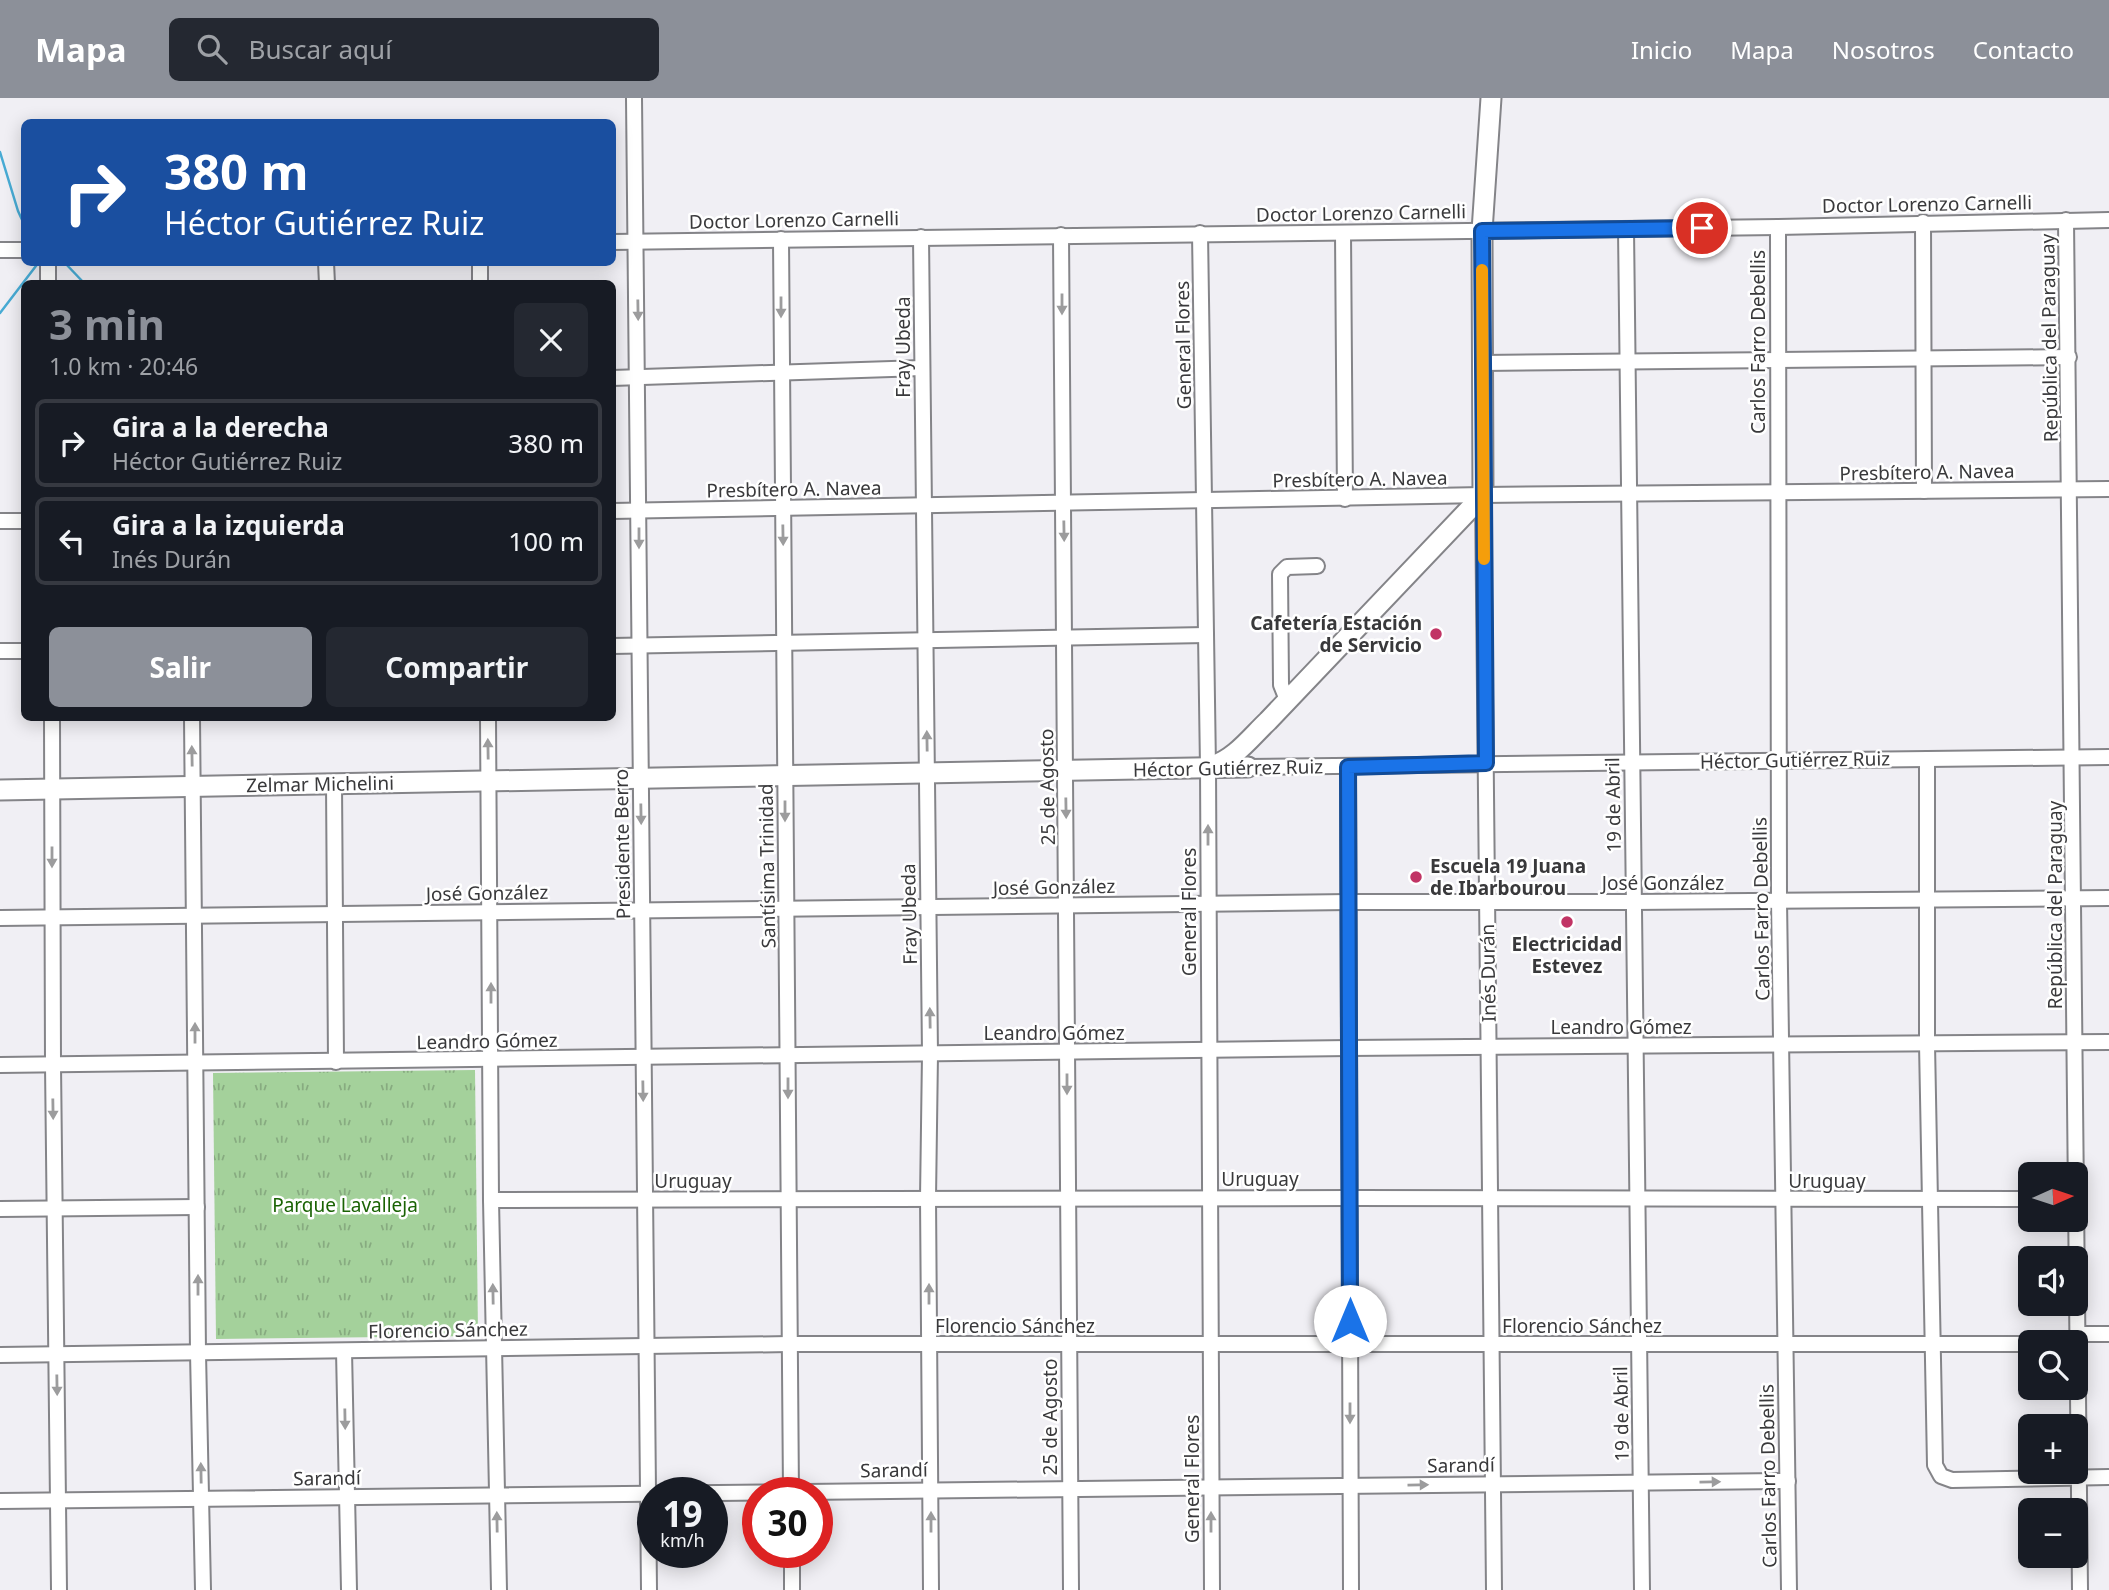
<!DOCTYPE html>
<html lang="es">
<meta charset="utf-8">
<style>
body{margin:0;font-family:"Noto Sans",sans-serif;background:#242831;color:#f1f3f6;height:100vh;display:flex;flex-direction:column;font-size:26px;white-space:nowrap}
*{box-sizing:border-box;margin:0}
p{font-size:23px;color:#9ea1a6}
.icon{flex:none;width:38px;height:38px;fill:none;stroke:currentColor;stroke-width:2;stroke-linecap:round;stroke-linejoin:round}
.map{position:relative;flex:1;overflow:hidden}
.side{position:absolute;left:21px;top:182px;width:595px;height:441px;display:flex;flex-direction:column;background:#171b24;border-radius:10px;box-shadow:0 4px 18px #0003}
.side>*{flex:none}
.guide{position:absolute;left:21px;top:21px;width:595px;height:147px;border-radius:10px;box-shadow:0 4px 18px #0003;background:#1a4fa0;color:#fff;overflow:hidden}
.needle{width:46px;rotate:87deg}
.controls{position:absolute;left:2018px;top:1064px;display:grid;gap:14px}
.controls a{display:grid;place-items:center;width:70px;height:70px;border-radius:10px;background:#171b24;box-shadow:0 4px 18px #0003;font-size:35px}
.speed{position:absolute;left:637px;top:1379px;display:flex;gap:14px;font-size:35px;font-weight:700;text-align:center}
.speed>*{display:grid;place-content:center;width:91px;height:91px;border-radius:50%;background:#171b24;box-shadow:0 4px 18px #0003;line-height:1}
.speed small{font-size:18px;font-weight:400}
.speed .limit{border:10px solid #d22;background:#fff;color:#111}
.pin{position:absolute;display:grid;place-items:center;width:60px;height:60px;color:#fff;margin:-30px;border:4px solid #fff;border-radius:50%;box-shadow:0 2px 7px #0007}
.me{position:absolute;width:77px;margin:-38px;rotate:0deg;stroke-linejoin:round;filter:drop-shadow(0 0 5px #0008)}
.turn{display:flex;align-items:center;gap:24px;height:147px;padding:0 28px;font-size:32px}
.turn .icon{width:91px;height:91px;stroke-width:2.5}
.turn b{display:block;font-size:49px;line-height:60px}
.round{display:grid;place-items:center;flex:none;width:74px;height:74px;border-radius:10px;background:#242831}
.head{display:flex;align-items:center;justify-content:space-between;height:119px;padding:0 28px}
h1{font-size:42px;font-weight:700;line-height:52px;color:#8c9099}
.cta{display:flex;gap:14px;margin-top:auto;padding:14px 28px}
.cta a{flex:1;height:80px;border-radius:10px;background:#8c9099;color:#fff;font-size:28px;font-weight:700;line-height:80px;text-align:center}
.cta a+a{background:#242831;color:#f1f3f6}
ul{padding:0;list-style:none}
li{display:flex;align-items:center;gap:21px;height:88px;margin:0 14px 10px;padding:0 14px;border:4px solid #363941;border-radius:10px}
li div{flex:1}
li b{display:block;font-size:26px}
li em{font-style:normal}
header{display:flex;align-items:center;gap:42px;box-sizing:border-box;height:98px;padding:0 35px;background:#8c9099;color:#fff}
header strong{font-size:33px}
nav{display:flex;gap:38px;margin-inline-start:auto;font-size:24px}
.search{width:490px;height:63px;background:#242831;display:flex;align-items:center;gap:18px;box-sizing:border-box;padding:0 24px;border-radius:10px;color:#9ea1a6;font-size:26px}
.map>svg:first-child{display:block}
.park{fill:url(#park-tufts)}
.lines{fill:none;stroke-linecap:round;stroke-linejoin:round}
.stream{stroke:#48abd4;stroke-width:2.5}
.minor-casing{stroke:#848488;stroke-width:18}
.highway-casing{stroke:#848488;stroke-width:23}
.minor{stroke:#fff;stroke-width:14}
.highway{stroke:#fff;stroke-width:19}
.oneway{fill:#9c9c9d}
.route-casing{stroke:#114b97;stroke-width:18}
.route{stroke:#1a73e8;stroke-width:12}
.slow{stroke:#f59e0b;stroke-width:12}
.poi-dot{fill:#c13465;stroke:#fff;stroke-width:2.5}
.labels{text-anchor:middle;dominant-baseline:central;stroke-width:5;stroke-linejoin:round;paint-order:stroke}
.street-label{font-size:19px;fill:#39393b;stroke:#fff}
.poi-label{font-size:19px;font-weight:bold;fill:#39393b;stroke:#fff;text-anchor:end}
.park-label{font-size:19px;fill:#1a6304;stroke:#fff}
</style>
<header>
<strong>Mapa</strong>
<div class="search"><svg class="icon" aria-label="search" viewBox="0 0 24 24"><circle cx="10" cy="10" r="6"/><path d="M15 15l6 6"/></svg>Buscar aquí</div>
<nav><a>Inicio</a><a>Mapa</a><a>Nosotros</a><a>Contacto</a></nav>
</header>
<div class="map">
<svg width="2109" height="1492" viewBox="0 0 2109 1492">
<defs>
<pattern id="park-tufts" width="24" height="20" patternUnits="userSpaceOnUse" patternTransform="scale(1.75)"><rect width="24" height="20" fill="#a4d19b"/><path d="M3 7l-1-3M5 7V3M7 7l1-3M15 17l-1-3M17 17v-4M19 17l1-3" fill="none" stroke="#87ab80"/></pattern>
</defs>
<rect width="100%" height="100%" fill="#f0eff4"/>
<path class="park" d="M 475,972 L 478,1238 L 216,1241 L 213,975 Z"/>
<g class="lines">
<g class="stream">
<path d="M 0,54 L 18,113 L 24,126"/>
<path d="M 64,164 L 85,186"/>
<path d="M 0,215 L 39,164"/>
</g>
<g class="minor-casing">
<g id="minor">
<path d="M 634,0 L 649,1492"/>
<path d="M 2066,122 L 2080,1492"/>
<path d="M 1923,124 L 1924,393"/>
<path d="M 1778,129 L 1779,803 L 1789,1492"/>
<path d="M 1626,131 L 1642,1492"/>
<path d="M 1200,135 L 1208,669 L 1212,1492"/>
<path d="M 1343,135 L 1345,401"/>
<path d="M 1061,137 L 1071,1492"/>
<path d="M 921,139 L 930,956 L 928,1100 L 931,1492"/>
<path d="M 781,141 L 791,1395"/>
<path d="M 612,144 L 1778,129 L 2109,122"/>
<path d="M 0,152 L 24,152"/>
<path d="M 48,164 L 48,186"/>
<path d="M 326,164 L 327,186"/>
<path d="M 480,164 L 480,186"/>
<path d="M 1483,265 L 2069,259"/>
<path d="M 612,280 L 922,270"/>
<path d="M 1483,397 L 1494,1492"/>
<path d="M 612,413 L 1483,397 L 2109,391"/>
<path d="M 0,423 L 24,423"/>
<path d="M 612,548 L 1206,537"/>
<path d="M 0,553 L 24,553"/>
<path d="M 1287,602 L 1281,587 L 1280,476 L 1287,469 L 1317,468"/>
<path d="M 52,620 L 53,967 L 59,1492"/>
<path d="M 192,620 L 198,1255 L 203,1492"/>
<path d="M 488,620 L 491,1102 L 499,1492"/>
<path d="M 1927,661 L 1927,946 L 1935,1367 L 1941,1378 L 1952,1382 L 2109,1379"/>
<path d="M 1248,669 L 2109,659"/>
<path d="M 1348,669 L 1351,1492"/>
<path d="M 334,686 L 336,964"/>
<path d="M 0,820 L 1349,804 L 1633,804 L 2109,800"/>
<path d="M 0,967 L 1349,950 L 2109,944"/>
<path d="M 491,1102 L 1350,1100 L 2030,1101"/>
<path d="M 0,1111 L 197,1109"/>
<path d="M 2078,1236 L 2109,1236"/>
<path d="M 344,1253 L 349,1492"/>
<path d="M 0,1257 L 789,1246 L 2030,1246"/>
<path d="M 0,1403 C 596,1396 1192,1389 1788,1383"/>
<path d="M 792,1454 L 792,1492"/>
</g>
</g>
<g class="highway-casing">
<g id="highway">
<path d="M 1212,668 C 1235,661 1251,639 1268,623 L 1483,397 L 1482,133 L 1491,0"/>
<path d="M 0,692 L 1248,669"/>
</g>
</g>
<use href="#minor" class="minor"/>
<use href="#highway" class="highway"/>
</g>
<defs><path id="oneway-solid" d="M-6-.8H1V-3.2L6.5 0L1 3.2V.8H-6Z" transform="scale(1.75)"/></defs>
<g class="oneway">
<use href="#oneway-solid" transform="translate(1062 206) rotate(90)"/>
<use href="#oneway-solid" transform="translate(781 209) rotate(90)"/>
<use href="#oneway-solid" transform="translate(638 212) rotate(89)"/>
<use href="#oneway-solid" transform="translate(1064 433) rotate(89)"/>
<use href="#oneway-solid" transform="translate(783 437) rotate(89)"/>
<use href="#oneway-solid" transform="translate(639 440) rotate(90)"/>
<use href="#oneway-solid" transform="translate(927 643) rotate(-91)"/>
<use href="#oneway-solid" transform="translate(488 651) rotate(-91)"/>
<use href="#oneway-solid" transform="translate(192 658) rotate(-91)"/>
<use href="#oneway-solid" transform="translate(1066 710) rotate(89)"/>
<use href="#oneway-solid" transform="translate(785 713) rotate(90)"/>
<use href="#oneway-solid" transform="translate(641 716) rotate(89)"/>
<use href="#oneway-solid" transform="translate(1208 737) rotate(-90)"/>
<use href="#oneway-solid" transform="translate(52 759) rotate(90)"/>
<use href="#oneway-solid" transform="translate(491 895) rotate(-90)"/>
<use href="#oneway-solid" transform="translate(930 920) rotate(-91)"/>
<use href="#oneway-solid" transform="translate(195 935) rotate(-90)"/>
<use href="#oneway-solid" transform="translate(1067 986) rotate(90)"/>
<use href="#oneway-solid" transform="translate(788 990) rotate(90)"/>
<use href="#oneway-solid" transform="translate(643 993) rotate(89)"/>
<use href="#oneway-solid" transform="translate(53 1011) rotate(89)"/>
<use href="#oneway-solid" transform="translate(198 1187) rotate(-90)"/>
<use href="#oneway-solid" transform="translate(493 1196) rotate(-91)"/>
<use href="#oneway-solid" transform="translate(929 1196) rotate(-90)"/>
<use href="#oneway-solid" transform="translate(57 1287) rotate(89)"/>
<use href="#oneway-solid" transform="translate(1350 1315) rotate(90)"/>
<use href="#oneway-solid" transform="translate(345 1321) rotate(89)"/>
<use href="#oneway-solid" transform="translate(201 1375) rotate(-91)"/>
<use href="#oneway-solid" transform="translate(1710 1384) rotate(-1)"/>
<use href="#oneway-solid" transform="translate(1418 1387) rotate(-1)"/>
<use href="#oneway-solid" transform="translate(497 1424) rotate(-91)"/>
<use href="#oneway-solid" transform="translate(931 1424) rotate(-90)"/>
<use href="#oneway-solid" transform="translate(1211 1424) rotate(-90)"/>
</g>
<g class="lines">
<g class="route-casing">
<path id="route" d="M 1350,1223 L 1348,669 L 1486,665 L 1482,133 L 1702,130"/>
</g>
<use href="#route" class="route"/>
<path class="slow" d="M 1482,172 L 1484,461"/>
</g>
<g class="poi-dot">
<circle cx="1436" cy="536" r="7"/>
<circle cx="1416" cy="779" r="7"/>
<circle cx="1567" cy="824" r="7"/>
</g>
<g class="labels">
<g class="street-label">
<text transform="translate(1927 106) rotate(-1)">Doctor Lorenzo Carnelli</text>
<text transform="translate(1361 115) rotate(-1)">Doctor Lorenzo Carnelli</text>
<text transform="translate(794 122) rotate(-1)">Doctor Lorenzo Carnelli</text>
<text transform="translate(2049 240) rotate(-91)">República del Paraguay</text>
<text transform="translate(1758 244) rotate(-90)">Carlos Farro Debellis</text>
<text transform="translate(1183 247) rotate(-91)">General Flores</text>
<text transform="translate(903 249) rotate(-90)">Fray Ubeda</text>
<text transform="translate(1927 374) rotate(-1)">Presbítero A. Navea</text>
<text transform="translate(1360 381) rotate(-1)">Presbítero A. Navea</text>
<text transform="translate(794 391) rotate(-1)">Presbítero A. Navea</text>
<text transform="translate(1795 662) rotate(-1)">Héctor Gutiérrez Ruiz</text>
<text transform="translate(1228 670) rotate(-1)">Héctor Gutiérrez Ruiz</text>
<text transform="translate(320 686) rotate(-1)">Zelmar Michelini</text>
<text transform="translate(1047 689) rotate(-91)">25 de Agosto</text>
<text transform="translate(1613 707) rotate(-91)">19 de Abril</text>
<text transform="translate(622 746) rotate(-91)">Presidente Berro</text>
<text transform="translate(767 768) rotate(-91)">Santísima Trinidad</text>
<text x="1663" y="785">José González</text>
<text transform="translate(1054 789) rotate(-1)">José González</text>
<text transform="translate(487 795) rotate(-1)">José González</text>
<text transform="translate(2055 807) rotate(-90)">República del Paraguay</text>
<text transform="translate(1761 811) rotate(-91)">Carlos Farro Debellis</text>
<text transform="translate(1189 814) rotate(-90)">General Flores</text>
<text transform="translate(909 816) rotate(-91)">Fray Ubeda</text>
<text transform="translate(1488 875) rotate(-91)">Inés Durán</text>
<text x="1621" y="929">Leandro Gómez</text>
<text x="1054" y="935">Leandro Gómez</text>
<text transform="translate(487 943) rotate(-1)">Leandro Gómez</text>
<text x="1260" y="1081">Uruguay</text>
<text x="693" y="1083">Uruguay</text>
<text x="1827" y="1083">Uruguay</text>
<text x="1015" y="1228">Florencio Sánchez</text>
<text x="1582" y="1228">Florencio Sánchez</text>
<text transform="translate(448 1232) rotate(-1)">Florencio Sánchez</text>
<text transform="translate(1621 1316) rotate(-91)">19 de Abril</text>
<text transform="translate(1050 1319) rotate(-90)">25 de Agosto</text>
<text transform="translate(1461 1367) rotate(-1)">Sarandí</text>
<text transform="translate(894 1372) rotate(-1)">Sarandí</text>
<text transform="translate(1768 1378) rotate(-91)">Carlos Farro Debellis</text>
<text transform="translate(327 1380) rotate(-1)">Sarandí</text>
<text transform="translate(1192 1381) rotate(-90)">General Flores</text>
</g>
<g class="poi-label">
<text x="1422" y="525">Cafetería Estación<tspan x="1422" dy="22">de Servicio</tspan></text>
<text x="1430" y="768" text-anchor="start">Escuela 19 Juana<tspan x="1430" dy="22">de Ibarbourou</tspan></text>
<text x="1567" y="846" text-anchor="middle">Electricidad<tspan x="1567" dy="22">Estevez</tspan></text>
</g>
<g class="park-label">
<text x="345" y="1107">Parque Lavalleja</text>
</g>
</g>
</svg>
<div class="controls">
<a><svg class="needle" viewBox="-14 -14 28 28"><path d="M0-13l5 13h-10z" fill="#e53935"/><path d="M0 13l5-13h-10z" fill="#9ea1a6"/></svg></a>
<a><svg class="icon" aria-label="sound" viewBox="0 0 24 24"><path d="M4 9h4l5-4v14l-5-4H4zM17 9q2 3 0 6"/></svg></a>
<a><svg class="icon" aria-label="search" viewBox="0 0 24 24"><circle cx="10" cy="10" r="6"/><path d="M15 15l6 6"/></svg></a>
<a>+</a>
<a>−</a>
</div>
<div class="speed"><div>19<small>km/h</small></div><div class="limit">30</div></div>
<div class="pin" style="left:1702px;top:130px;background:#d93025"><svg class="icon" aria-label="arrive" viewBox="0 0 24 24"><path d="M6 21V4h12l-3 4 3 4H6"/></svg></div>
<svg class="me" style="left:1350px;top:1223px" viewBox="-20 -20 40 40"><circle r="19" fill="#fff"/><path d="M0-13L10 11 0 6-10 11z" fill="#1a73e8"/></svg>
<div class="guide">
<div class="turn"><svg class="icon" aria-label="right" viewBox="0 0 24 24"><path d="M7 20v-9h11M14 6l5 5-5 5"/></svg><div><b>380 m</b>Héctor Gutiérrez Ruiz</div></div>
</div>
<section class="side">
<div class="head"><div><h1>3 min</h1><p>1.0 km · 20:46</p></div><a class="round"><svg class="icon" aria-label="close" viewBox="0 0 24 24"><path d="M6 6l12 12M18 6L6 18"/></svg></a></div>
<ul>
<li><svg class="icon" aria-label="right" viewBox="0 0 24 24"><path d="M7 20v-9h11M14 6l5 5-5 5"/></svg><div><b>Gira a la derecha</b><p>Héctor Gutiérrez Ruiz</p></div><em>380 m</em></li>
<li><svg class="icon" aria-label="left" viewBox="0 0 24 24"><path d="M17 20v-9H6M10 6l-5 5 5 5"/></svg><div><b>Gira a la izquierda</b><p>Inés Durán</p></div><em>100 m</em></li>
</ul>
<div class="cta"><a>Salir</a><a>Compartir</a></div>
</section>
</div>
